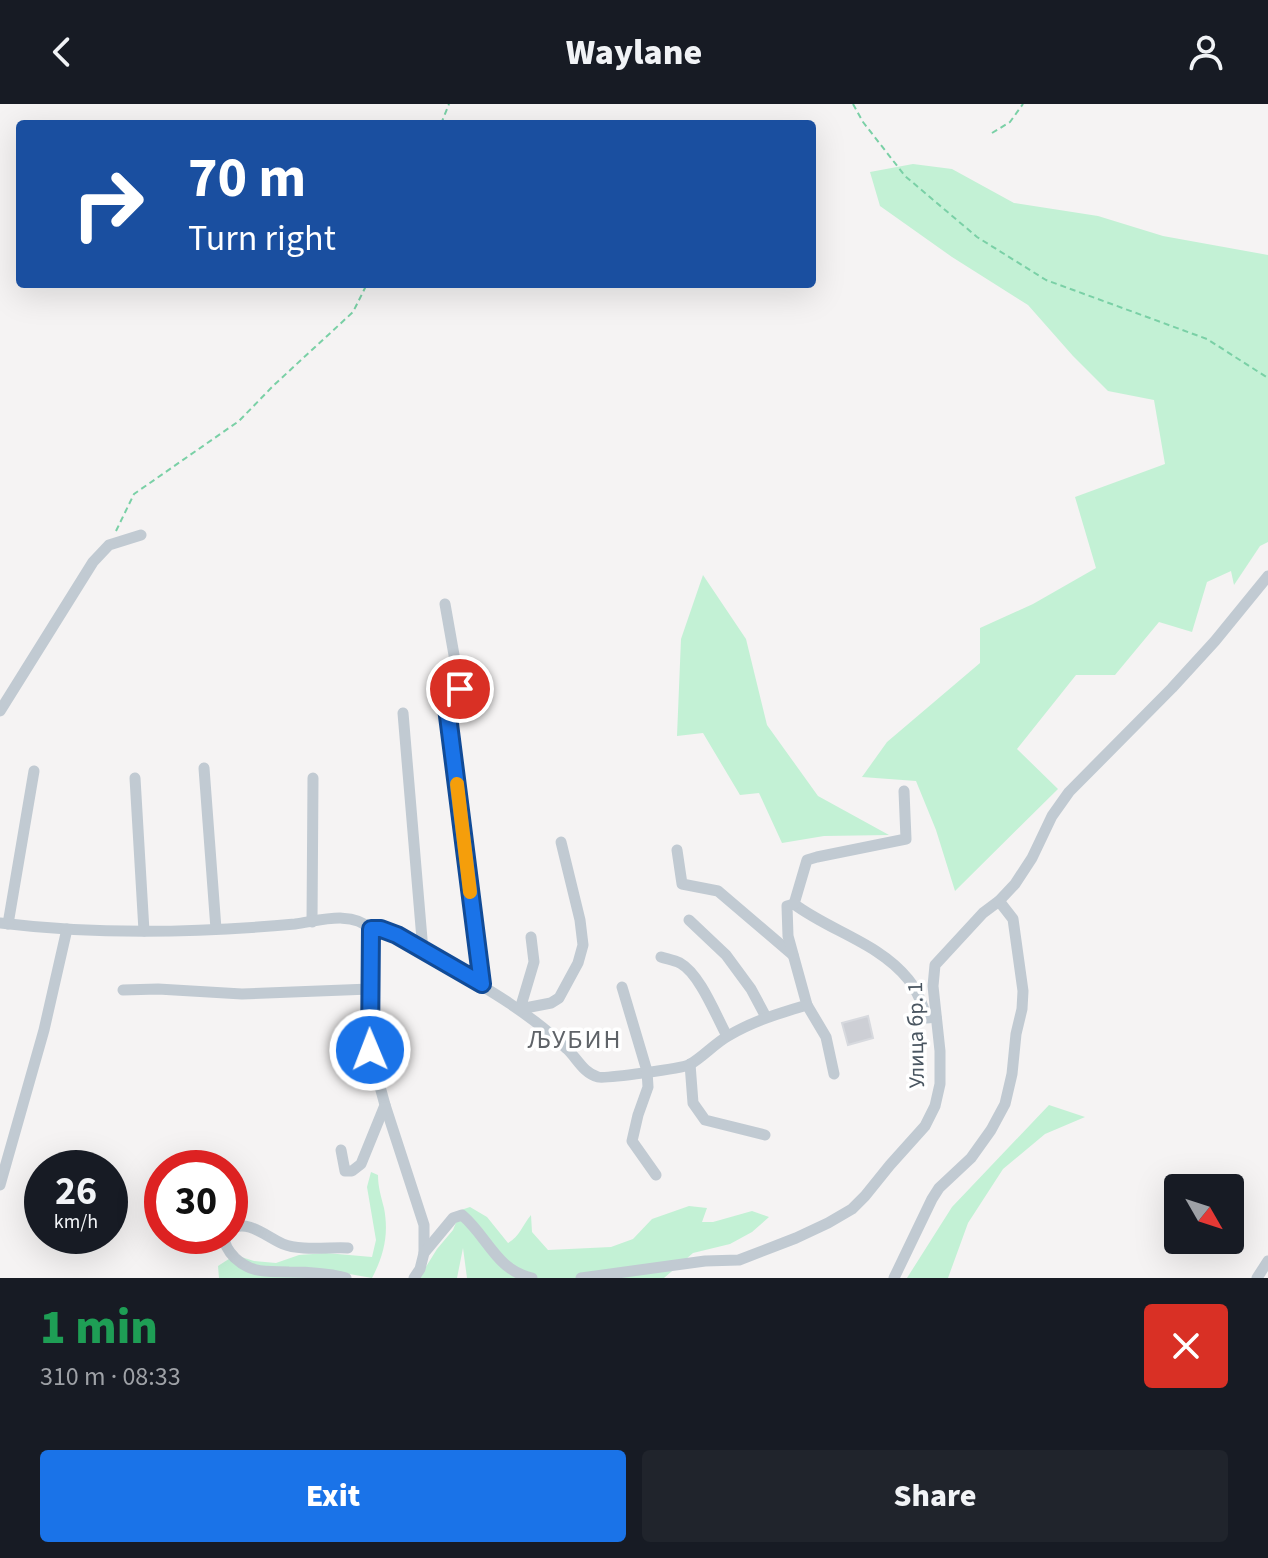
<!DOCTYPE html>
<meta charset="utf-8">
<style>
body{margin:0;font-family:"Source Sans 3",sans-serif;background:#20242c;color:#f1f3f6;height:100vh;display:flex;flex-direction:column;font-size:30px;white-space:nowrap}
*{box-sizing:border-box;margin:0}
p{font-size:26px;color:#9ea1a6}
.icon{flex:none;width:44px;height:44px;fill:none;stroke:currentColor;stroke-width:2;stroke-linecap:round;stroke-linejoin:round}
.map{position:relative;height:1174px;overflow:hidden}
.details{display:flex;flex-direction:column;background:#171b24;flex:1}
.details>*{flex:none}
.top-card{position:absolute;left:16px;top:16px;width:800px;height:168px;border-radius:8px;box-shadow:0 8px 32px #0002;background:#1a4fa0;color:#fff;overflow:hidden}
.needle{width:52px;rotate:129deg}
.tools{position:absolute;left:1164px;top:1070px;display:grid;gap:16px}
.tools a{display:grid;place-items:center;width:80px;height:80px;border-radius:8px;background:#171b24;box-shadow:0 8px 32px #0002;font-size:40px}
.speed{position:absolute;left:24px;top:1046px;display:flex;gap:16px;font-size:40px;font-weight:700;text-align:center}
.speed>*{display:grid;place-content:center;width:104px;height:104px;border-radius:50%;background:#171b24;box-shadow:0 8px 32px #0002;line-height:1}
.speed small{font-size:20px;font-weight:400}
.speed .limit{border:12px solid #d22;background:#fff;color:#111}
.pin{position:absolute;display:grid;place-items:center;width:68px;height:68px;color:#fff;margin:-34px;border:4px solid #fff;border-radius:50%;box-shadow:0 2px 8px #0007}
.me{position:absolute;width:88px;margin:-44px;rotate:359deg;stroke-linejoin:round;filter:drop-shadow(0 0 6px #0008)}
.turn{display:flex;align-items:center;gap:28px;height:168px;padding:0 40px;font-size:36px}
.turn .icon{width:104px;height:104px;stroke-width:2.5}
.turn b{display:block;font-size:56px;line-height:68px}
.round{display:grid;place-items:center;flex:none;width:84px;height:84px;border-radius:8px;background:#20242c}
.summary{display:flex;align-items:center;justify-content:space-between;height:136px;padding:0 40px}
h1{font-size:48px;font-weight:800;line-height:60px;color:#1e9e55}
.action{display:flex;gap:16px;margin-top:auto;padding:16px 40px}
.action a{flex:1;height:92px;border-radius:8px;background:#1a73e8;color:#fff;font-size:32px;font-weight:800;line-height:92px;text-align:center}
.action a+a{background:#20242c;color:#f1f3f6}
header{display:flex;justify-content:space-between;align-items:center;height:104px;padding:0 40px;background:#171b24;font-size:36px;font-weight:800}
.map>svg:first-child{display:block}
.green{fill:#c3f1d5}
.building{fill:#cdcfd5;stroke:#d7d9de;stroke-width:2}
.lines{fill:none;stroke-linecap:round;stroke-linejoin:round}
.path{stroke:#7ad0a6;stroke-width:2;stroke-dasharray:6 4;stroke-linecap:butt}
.minor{stroke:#c1cad2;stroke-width:11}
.route-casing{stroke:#114b97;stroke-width:20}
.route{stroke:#1a73e8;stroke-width:14}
.slow{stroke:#f59e0b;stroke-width:14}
.labels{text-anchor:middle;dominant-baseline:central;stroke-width:7;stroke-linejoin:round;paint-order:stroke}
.street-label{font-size:22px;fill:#4a5661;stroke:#fff}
.quarter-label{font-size:26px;letter-spacing:2px;fill:#5f6368;stroke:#fff}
</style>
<header><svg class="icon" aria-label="back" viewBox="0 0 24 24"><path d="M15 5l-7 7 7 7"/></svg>Waylane<svg class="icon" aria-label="person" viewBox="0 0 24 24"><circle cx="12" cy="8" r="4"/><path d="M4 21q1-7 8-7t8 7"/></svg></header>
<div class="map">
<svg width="1268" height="1174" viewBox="0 0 1268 1174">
<rect width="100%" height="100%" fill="#f5f3f3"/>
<g class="green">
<path d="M 913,60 L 952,65 L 1014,99 L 1098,112 L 1163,132 L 1268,151 L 1268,438 L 1260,442 L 1234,481 L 1231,467 L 1207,478 L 1192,528 L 1159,518 L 1115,571 L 1076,571 L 1017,645 L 1058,685 L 955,787 L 936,726 L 916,677 L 862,673 L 887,638 L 980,559 L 980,524 L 1033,500 L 1096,464 L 1075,393 L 1165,360 L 1154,296 L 1108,287 L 1073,252 L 1028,201 L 952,153 L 880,102 L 870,68 Z"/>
<path d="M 703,471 L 746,535 L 767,621 L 818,692 L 889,731 L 824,732 L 782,739 L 759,689 L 740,691 L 703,629 L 677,632 L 681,535 Z"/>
<path d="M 1049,1001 L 1085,1013 L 1045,1030 L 1003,1065 L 968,1119 L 948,1174 L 907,1174 L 952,1103 Z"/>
<path d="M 371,1068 L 378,1071 C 378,1083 381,1092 384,1104 C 389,1130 384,1151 372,1174 L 338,1168 L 321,1174 L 219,1174 L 218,1162 L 235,1151 L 254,1157 L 276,1159 L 299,1151 L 326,1149 L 372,1153 L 376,1136 L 367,1083 Z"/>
<path d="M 689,1102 L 707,1104 L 702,1118 L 713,1118 L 752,1107 L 769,1113 L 752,1128 L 730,1140 L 693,1149 L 664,1174 L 467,1174 L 463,1144 L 457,1174 L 419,1174 L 437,1145 L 453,1126 L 461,1106 L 470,1103 L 487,1113 L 508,1139 C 520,1132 522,1122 531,1111 L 532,1128 L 548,1146 L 611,1143 L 633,1135 L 652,1115 Z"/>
</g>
<path class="building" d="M 868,912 L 873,934 L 848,941 L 842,919 Z"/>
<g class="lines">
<g class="path">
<path d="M 853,0 L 863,18 L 905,72 L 977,133 L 1046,176 L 1207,235 L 1268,274"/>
<path d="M 441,20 L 449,0"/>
<path d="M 992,29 L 1010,18 L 1023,0"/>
<path d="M 116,427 L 134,390 L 239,317 L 274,281 L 353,208 L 367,180"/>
</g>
<g class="minor">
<path d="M 445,500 L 460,585 L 447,604 L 482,880"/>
<path d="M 0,607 L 93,458 L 109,441 L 141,431"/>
<path d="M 403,609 L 423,847"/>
<path d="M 204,664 L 216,825"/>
<path d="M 135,674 L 144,827"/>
<path d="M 904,687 L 906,735 L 817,753 L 807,756 L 794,800 C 830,827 879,839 908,875 C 917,886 922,900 927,914 L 936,913"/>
<path d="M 677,746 L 682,780 L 718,787 L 793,851"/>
<path d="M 689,816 L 726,851 L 751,885 L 766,913"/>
<path d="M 312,818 L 313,674"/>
<path d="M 0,819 C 97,831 197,829 295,820 C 319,817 351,806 371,825 L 370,946 L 385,1001 L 424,1121 L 424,1149"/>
<path d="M 8,820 L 34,667"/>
<path d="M 371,825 C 394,825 412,841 431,852 C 479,880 527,906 567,945 C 577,954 583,969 598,973 C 606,975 682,964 689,961 C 703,953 714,940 728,932 C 753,917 780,909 807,901 L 788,832 L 787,802 L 794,800"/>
<path d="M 531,833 L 534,858 L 520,905 L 551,899 L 559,894 L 578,859 L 583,841 L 580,816 L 561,738"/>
<path d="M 661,853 C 667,855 674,856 680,859 C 700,870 716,912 727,932"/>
<path d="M 622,883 L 647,967 L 648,983 L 638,1011 L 632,1037 L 656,1071"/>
<path d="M 123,886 L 158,885 L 242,890 L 370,885"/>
<path d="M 807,901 L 826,933 L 834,970"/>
<path d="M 690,960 L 693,999 L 705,1016 L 765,1031"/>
<path d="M 341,1046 L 345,1067 L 352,1067 L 361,1060 L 385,1001"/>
<path d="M 0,1081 L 44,926 L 67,825"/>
<path d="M 230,1125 C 249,1115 266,1133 283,1140 C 299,1147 330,1143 348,1144"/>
<path d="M 224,1132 C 224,1141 229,1148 235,1154 C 252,1170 267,1167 289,1168 C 308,1168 328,1169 346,1174"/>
<path d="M 414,1174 L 420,1165 L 424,1149 L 453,1114 L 462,1111 C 488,1133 496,1166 532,1174"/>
<path d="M 581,1174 L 705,1157 L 739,1156 L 796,1134 L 828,1119 L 852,1105 L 865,1092 L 890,1061 L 925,1022 L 935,1002 L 940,980 L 940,947 L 933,882 L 935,861 L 983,809 L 999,797 L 1015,780 L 1032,754 L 1052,712 L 1069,688 L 1172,584 L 1215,537 L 1268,472"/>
<path d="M 894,1174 L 932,1095 L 939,1084 L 971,1054 L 991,1026 L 1005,1000 L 1012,970 L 1016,930 L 1022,905 L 1023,887 L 1013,815 L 999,797"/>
<path d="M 1257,1174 L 1268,1157"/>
</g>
</g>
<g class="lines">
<g class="route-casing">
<path id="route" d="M 370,946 L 371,825 L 381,825 L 397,831 L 482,880 L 447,604 L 460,585"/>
</g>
<use href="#route" class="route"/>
<path class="slow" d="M 457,680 L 470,788"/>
</g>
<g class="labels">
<g class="street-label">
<text transform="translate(916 931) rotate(-91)">Улица бр. 1</text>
</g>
<g class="quarter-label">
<text x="575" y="935">ЉУБИН</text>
</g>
</g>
</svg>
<div class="tools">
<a><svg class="needle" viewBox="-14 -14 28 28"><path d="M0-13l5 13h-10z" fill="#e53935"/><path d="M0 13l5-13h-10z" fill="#9ea1a6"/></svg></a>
</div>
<div class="speed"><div>26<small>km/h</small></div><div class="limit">30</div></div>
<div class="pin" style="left:460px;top:585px;background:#d93025"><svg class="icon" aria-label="arrive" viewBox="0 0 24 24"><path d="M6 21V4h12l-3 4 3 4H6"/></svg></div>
<svg class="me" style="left:370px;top:946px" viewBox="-20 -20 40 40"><circle r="17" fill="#1a73e8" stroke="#fff" stroke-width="3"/><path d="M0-11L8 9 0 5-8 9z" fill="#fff"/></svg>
<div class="top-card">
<div class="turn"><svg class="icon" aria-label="right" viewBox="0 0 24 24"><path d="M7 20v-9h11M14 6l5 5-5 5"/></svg><div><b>70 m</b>Turn right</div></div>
</div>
</div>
<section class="details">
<div class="summary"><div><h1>1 min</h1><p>310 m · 08:33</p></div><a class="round" style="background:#d93025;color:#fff"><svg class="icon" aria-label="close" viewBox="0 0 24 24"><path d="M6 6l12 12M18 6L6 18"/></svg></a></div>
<div class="action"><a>Exit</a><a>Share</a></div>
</section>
